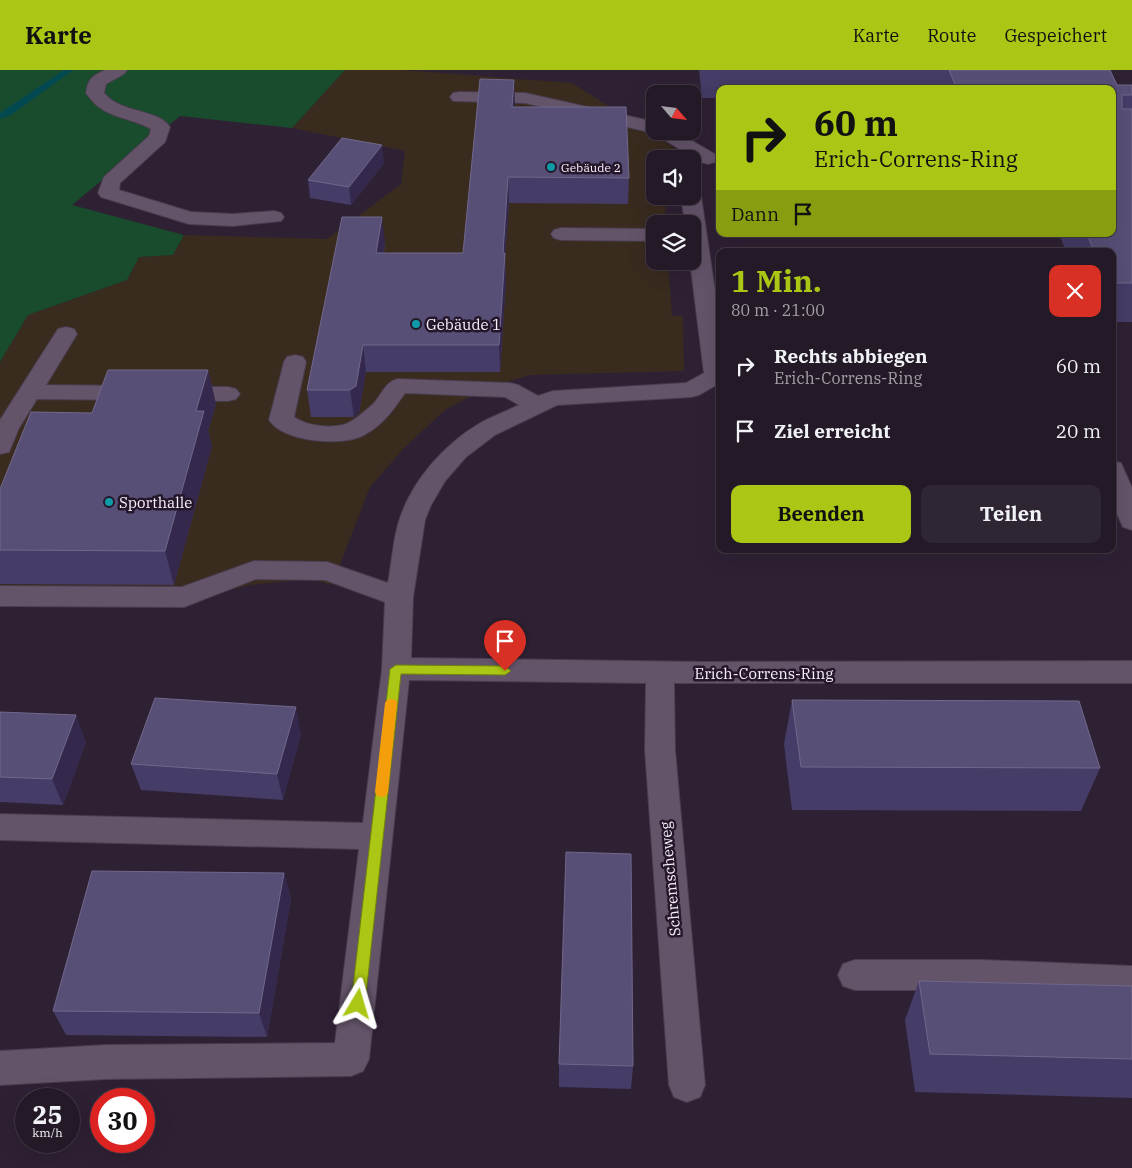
<!DOCTYPE html>
<html lang="de">
<meta charset="utf-8">
<style>
body{margin:0;font-family:"IBM Plex Serif",serif;background:#2f2633;color:#f1f3f6;height:100vh;display:flex;flex-direction:column;font-size:19px;white-space:nowrap}
*{box-sizing:border-box;margin:0}
p{font-size:16px;color:#a3a0a7}
.icon{flex:none;width:28px;height:28px;fill:none;stroke:currentColor;stroke-width:2;stroke-linecap:round;stroke-linejoin:round}
.map{position:relative;flex:1;overflow:hidden}
.sheet{position:absolute;left:716px;top:178px;width:400px;height:305px;display:flex;flex-direction:column;background:#231927;border-radius:10px;box-shadow:0 5px 20px #0002,0 0 0 1px #403844}
.sheet>*{flex:none}
.top-card{position:absolute;left:716px;top:15px;width:400px;height:152px;border-radius:10px;box-shadow:0 5px 20px #0002,0 0 0 1px #403844;background:#abc614;color:#111;overflow:hidden}
.needle{width:32px;rotate:118deg}
.fabs{position:absolute;left:646px;top:15px;display:grid;gap:10px}
.fabs a{display:grid;place-items:center;width:55px;height:55px;border-radius:10px;background:#231927;box-shadow:0 5px 20px #0002,0 0 0 1px #403844;font-size:25px}
.speed{position:absolute;left:15px;top:1018px;display:flex;gap:10px;font-size:25px;font-weight:700;text-align:center}
.speed>*{display:grid;place-content:center;width:65px;height:65px;border-radius:50%;background:#231927;box-shadow:0 5px 20px #0002,0 0 0 1px #403844;line-height:1}
.speed small{font-size:12px;font-weight:400}
.speed .limit{border:8px solid #d22;background:#fff;color:#111}
.pin{position:absolute;display:grid;place-items:center;width:42px;height:42px;color:#fff;margin:-51px -21px;border-radius:50% 50% 50% 0;rotate:-45deg;box-shadow:0 0 5px #0007}
.pin .icon{rotate:45deg}
.me{position:absolute;width:55px;margin:-28px;rotate:7deg;stroke-linejoin:round;filter:drop-shadow(0 0 4px #0008)}
.turn{display:flex;align-items:center;gap:18px;height:105px;padding:0 15px;font-size:22px}
.turn .icon{width:65px;height:65px;stroke-width:2.5}
.turn b{display:block;font-size:35px;line-height:42px}
.then{display:flex;align-items:center;height:48px;padding:0 15px;background:#0003;gap:10px;font-size:19px}
.round{display:grid;place-items:center;flex:none;width:52px;height:52px;border-radius:10px;background:#2f2633}
.head{display:flex;align-items:center;justify-content:space-between;height:85px;padding:0 15px}
h1{font-size:30px;font-weight:700;line-height:38px;color:#abc614}
.action{display:flex;gap:10px;margin-top:auto;padding:10px 15px}
.action a{flex:1;height:58px;border-radius:10px;background:#abc614;color:#111;font-size:20px;font-weight:700;line-height:58px;text-align:center}
.action a+a{background:#2f2633;color:#f1f3f6}
ul{padding:0;list-style:none}
li{display:flex;align-items:center;gap:15px;height:65px;padding:0 15px}
li div{flex:1}
li b{display:block;font-size:19px}
li em{font-style:normal}
header{display:flex;align-items:center;gap:30px;box-sizing:border-box;height:70px;padding:0 25px;background:#abc614;color:#111}
header strong{font-size:24px}
nav{display:flex;gap:28px;margin-inline-start:auto;font-size:18px}
.map>svg:first-child{display:block}
.education{fill:#3a2b1f}
.green{fill:#194b2d}
.lines{fill:none;stroke-linecap:round;stroke-linejoin:round}
.stream{fill:#024952;fill-rule:evenodd}
.minor-casing{stroke:#493d4e;stroke-width:2}
.minor{fill:#64546a;fill-rule:evenodd}
.wall{fill:#453c67}
.shaded-wall{fill:#34294c}
.building{fill:#584f77;stroke:#71688c}
.route{fill:#abc614;stroke:#6f810d}
.slow{fill:#f59e0b}
.culture-dot{fill:#0f9aa8;stroke:#25172a;stroke-width:2}
.labels{text-anchor:middle;dominant-baseline:central;stroke-width:5;stroke-linejoin:round;paint-order:stroke}
.far-poi-label{font-size:12px;fill:#f9f0fd;stroke:#25172a;text-anchor:start}
.poi-label{font-size:15px;fill:#f9f0fd;stroke:#25172a;text-anchor:start}
.street-label{font-size:15px;fill:#f9f0fd;stroke:#25172a}
</style>
<header>
<strong>Karte</strong>
<nav><a>Karte</a><a>Route</a><a>Gespeichert</a></nav>
</header>
<div class="map">
<svg width="1132" height="1098" viewBox="0 0 1132 1098">
<rect width="100%" height="100%" fill="#2f2134"/>
<path class="education" d="M 345,0 L 401,0 L 572,13 L 687,86 L 685,89 L 655,89 L 655,126 L 665,126 L 666,154 L 655,154 L 655,191 L 668,191 L 672,246 L 683,246 L 684,301 L 530,305 L 486,318 L 445,340 L 404,378 L 370,417 L 332,515 L 310,509 L 250,515 L 167,535 L 0,532 L 0,292 L 28,245 L 127,210 L 139,187 L 173,185 L 184,165 L 327,169 L 401,114 L 405,81 L 292,58 Z"/>
<path class="green" d="M 0,0 L 345,0 L 292,58 L 180,46 L 72,135 L 184,165 L 173,185 L 139,187 L 127,210 L 28,245 L 0,292 Z"/>
<g class="lines">
<path class="stream" d="M 64,0 L 73,0 L 11,45 L 0,49 L 0,43 Z"/>
<g class="minor-casing">
<g id="minor">
<path d="M 105,0 L 127,0 L 124,4 L 106,14 L 104,23 C 121,44 157,38 170,57 L 165,72 L 120,113 L 119,120 L 191,142 L 233,144 L 274,141 L 281,143 L 284,147 L 281,151 L 233,156 L 189,154 L 101,127 L 98,123 L 104,107 L 149,66 L 151,59 C 126,45 104,50 86,23 C 88,9 92,6 105,0 Z"/>
<path d="M 459,22 L 525,23 L 655,52 L 655,61 L 675,61 L 715,84 L 718,88 L 715,92 L 708,94 L 701,92 L 653,63 L 525,33 L 453,31 L 450,27 L 453,23 Z"/>
<path d="M 692,120 L 698,122 L 701,126 L 720,255 L 720,313 L 699,325 L 691,327 L 557,335 L 495,365 L 466,387 L 445,411 L 431,435 L 425,450 L 413,527 L 411,588 L 704,592 L 1132,591 L 1132,613 L 674,613 L 675,680 L 705,1015 L 700,1027 L 687,1032 L 674,1027 L 669,1015 L 645,680 L 646,613 L 409,610 L 369,989 L 363,1001 L 351,1006 L 106,1009 L 0,1015 L 0,981 L 106,975 L 335,973 L 359,779 L 0,770 L 0,744 L 363,753 L 382,599 L 385,532 L 325,510 L 256,509 L 184,537 L 0,536 L 0,516 L 182,517 L 254,491 L 327,492 L 388,513 C 392,492 393,468 400,448 C 413,410 443,376 477,355 C 490,347 505,342 519,335 L 505,327 L 405,323 C 394,339 382,356 364,365 C 342,377 283,372 269,350 L 284,292 L 287,287 L 295,285 L 303,287 L 306,292 L 294,347 C 307,356 331,359 346,354 C 354,351 365,341 372,335 C 382,326 384,312 398,309 L 510,313 L 518,315 L 538,326 L 553,321 L 686,313 L 704,303 L 690,191 L 692,191 L 692,154 L 685,154 L 681,126 L 692,126 Z"/>
<path d="M 561,158 L 655,159 L 655,171 L 561,170 L 554,168 L 551,164 L 554,160 Z"/>
<path d="M 66,257 L 74,259 L 77,264 L 46,315 L 228,317 L 236,319 L 240,324 L 236,329 L 228,331 L 37,329 L 19,358 L 9,382 L 0,384 L 0,350 L 58,259 Z"/>
<path d="M 1112,391 L 1121,393 L 1132,418 L 1132,460 L 1123,457 L 1112,433 Z"/>
<path d="M 855,890 L 983,890 L 1132,896 L 1132,926 L 983,920 L 855,920 L 843,916 L 838,905 L 843,894 Z"/>
</g>
</g>
<use href="#minor" class="minor"/>
</g>
<g class="wall">
<path d="M 699,0 L 1110,0 L 1117,15 L 1132,15 L 1132,252 L 1112,252 L 1112,181 L 1066,181 L 1059,164 L 1112,164 L 1112,19 L 720,19 L 720,28 L 702,28 Z"/>
<path d="M 515,37 L 629,108 L 628,134 L 509,133 L 505,188 L 506,210 L 500,302 L 366,302 L 359,343 L 354,347 L 311,347 L 307,320 L 385,173 L 384,183 L 463,183 Z"/>
<path d="M 384,93 L 351,135 L 310,128 L 308,110 Z"/>
<path d="M 208,300 L 216,334 L 208,361 L 212,376 L 174,515 L 0,514 L 0,419 L 92,343 Z"/>
<path d="M 792,630 L 1100,698 L 1081,741 L 792,740 L 784,674 Z"/>
<path d="M 0,642 L 86,672 L 63,735 L 0,732 Z"/>
<path d="M 301,664 L 283,730 L 141,720 L 131,694 Z"/>
<path d="M 284,803 L 291,829 L 267,967 L 66,965 L 53,941 Z"/>
<path d="M 919,911 L 1132,916 L 1132,1028 L 915,1022 L 905,950 Z"/>
<path d="M 559,994 L 633,996 L 631,1019 L 559,1017 Z"/>
</g>
<g class="shaded-wall">
<path d="M 514,10 L 515,35 L 513,62 L 512,37 Z"/>
<path d="M 382,75 L 384,93 L 351,135 L 349,117 Z"/>
<path d="M 508,107 L 509,133 L 505,188 L 506,210 L 500,302 L 499,275 L 503,183 Z"/>
<path d="M 382,147 L 385,173 L 379,209 L 376,183 Z"/>
<path d="M 363,275 L 366,302 L 359,343 L 354,347 L 350,320 Z"/>
<path d="M 208,300 L 216,334 L 208,361 L 212,376 L 174,515 L 165,481 L 196,341 Z"/>
<path d="M 296,637 L 301,664 L 283,730 L 277,704 Z"/>
<path d="M 76,645 L 86,672 L 63,735 L 52,709 Z"/>
<path d="M 284,803 L 291,829 L 267,967 L 259,943 Z"/>
</g>
<g class="building">
<path d="M 949,0 L 1110,0 L 1117,15 L 1132,15 L 1132,25 L 1122,25 L 1122,39 L 1132,39 L 1132,213 L 1112,213 L 1112,181 L 1094,181 L 1087,164 L 1112,164 L 1112,19 L 957,19 Z"/>
<path d="M 480,9 L 514,10 L 512,37 L 626,37 L 629,108 L 508,107 L 503,183 L 505,183 L 499,275 L 363,275 L 356,316 L 350,320 L 307,320 L 342,147 L 382,147 L 376,183 L 463,183 Z"/>
<path d="M 342,68 L 382,75 L 349,117 L 308,110 Z"/>
<path d="M 108,300 L 208,300 L 196,341 L 204,341 L 165,481 L 0,480 L 0,419 L 31,342 L 92,343 Z"/>
<path d="M 155,628 L 296,637 L 277,704 L 131,694 Z"/>
<path d="M 792,630 L 1079,631 L 1100,698 L 801,697 Z"/>
<path d="M 0,642 L 76,645 L 52,709 L 0,707 Z"/>
<path d="M 566,782 L 631,784 L 633,996 L 559,994 Z"/>
<path d="M 92,801 L 284,803 L 259,943 L 53,941 Z"/>
<path d="M 919,911 L 1132,916 L 1132,989 L 930,984 Z"/>
</g>
<path class="route" d="M 396,595 L 505,596 L 511,601 L 505,605 L 401,604 L 365,934 L 363,938 L 358,940 L 353,938 L 351,934 L 390,599 Z"/>
<path class="slow" d="M 391,629 L 396,630 L 397,633 L 388,722 L 386,726 L 382,727 L 377,726 L 375,722 L 385,633 L 387,630 Z"/>
<g class="culture-dot">
<circle cx="551" cy="97" r="5"/>
<circle cx="416" cy="254" r="5"/>
<circle cx="109" cy="432" r="5"/>
</g>
<g class="labels">
<g class="far-poi-label">
<text x="561" y="97">Gebäude 2</text>
</g>
<g class="poi-label">
<text x="426" y="254">Gebäude 1</text>
<text x="119" y="432">Sporthalle</text>
</g>
<g class="street-label">
<text x="764" y="603">Erich-Correns-Ring</text>
<text transform="translate(670 809) rotate(-95)">Schremscheweg</text>
</g>
</g>
</svg>
<div class="fabs">
<a><svg class="needle" viewBox="-14 -14 28 28"><path d="M0-13l5 13h-10z" fill="#e53935"/><path d="M0 13l5-13h-10z" fill="#a3a0a7"/></svg></a>
<a><svg class="icon" aria-label="sound" viewBox="0 0 24 24"><path d="M4 9h4l5-4v14l-5-4H4zM17 9q2 3 0 6"/></svg></a>
<a><svg class="icon" aria-label="layers" viewBox="0 0 24 24"><path d="M12 4l9 5-9 5-9-5zM3 14l9 5 9-5"/></svg></a>
</div>
<div class="speed"><div>25<small>km/h</small></div><div class="limit">30</div></div>
<div class="pin" style="left:505px;top:601px;background:#d93025"><svg class="icon" aria-label="arrive" viewBox="0 0 24 24"><path d="M6 21V4h12l-3 4 3 4H6"/></svg></div>
<svg class="me" style="left:358px;top:934px" viewBox="-20 -20 40 40"><path d="M0-17L14 15 0 8-14 15z" fill="#abc614" stroke="#fff" stroke-width="4"/></svg>
<div class="top-card">
<div class="turn"><svg class="icon" aria-label="right" viewBox="0 0 24 24"><path d="M7 20v-9h11M14 6l5 5-5 5"/></svg><div><b>60 m</b>Erich-Correns-Ring</div></div>
<div class="then">Dann<svg class="icon" aria-label="arrive" viewBox="0 0 24 24"><path d="M6 21V4h12l-3 4 3 4H6"/></svg></div>
</div>
<section class="sheet">
<div class="head"><div><h1>1 Min.</h1><p>80 m · 21:00</p></div><a class="round" style="background:#d93025;color:#fff"><svg class="icon" aria-label="close" viewBox="0 0 24 24"><path d="M6 6l12 12M18 6L6 18"/></svg></a></div>
<ul>
<li><svg class="icon" aria-label="right" viewBox="0 0 24 24"><path d="M7 20v-9h11M14 6l5 5-5 5"/></svg><div><b>Rechts abbiegen</b><p>Erich-Correns-Ring</p></div><em>60 m</em></li>
<li><svg class="icon" aria-label="arrive" viewBox="0 0 24 24"><path d="M6 21V4h12l-3 4 3 4H6"/></svg><div><b>Ziel erreicht</b></div><em>20 m</em></li>
</ul>
<div class="action"><a>Beenden</a><a>Teilen</a></div>
</section>
</div>
